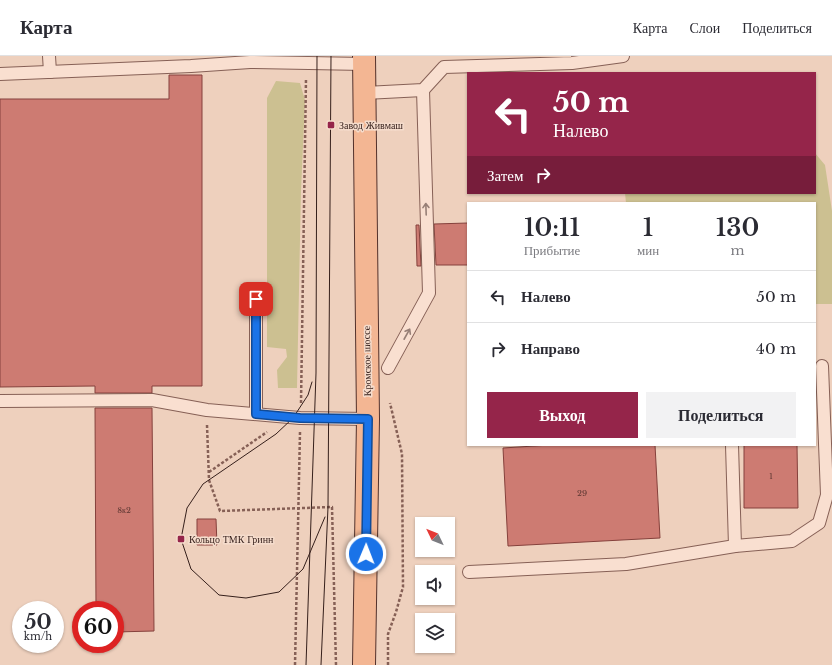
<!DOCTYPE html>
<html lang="ru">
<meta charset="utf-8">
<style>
body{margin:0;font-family:"Libre Baskerville",serif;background:#f2f2f3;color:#2b2b33;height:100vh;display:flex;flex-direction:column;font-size:15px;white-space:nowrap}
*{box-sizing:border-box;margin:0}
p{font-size:13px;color:#7c7c81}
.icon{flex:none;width:22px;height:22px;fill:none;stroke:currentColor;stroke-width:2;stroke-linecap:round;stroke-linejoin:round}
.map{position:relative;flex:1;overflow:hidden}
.sheet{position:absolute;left:467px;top:146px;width:349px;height:244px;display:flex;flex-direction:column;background:#fff;border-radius:0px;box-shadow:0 1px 3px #0004}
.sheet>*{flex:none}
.hud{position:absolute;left:467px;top:16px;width:349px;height:122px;border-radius:0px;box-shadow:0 1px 3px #0004;background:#95254a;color:#fff;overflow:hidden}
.needle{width:26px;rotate:313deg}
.buttons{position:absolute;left:415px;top:461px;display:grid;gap:8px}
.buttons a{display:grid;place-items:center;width:40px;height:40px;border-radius:0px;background:#fff;box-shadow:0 1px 3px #0004;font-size:20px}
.speed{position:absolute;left:12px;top:545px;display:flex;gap:8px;font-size:20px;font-weight:700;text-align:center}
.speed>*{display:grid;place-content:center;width:52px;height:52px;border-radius:50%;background:#fff;box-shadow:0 1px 3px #0004;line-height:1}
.speed small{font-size:10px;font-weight:400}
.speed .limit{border:6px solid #d22;background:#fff;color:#111}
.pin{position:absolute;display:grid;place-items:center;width:34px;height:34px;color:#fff;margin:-17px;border-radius:8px;box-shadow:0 2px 6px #0006}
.me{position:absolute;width:44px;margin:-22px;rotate:1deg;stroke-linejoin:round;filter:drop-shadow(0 0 3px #0008)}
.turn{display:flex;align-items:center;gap:14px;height:84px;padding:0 20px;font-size:18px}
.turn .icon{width:52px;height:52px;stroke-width:2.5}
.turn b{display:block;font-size:28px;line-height:34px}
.then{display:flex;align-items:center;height:38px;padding:0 20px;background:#0003;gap:8px;font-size:15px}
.eta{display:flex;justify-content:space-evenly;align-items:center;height:68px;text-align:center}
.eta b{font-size:24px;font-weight:600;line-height:28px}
.primary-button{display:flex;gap:8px;margin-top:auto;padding:8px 20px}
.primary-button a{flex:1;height:46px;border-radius:0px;background:#95254a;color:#fff;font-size:16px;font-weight:600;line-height:46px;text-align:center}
.primary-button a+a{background:#f2f2f3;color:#2b2b33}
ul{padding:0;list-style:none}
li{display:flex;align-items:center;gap:12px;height:52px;padding:0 20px;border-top:1px solid #e1e1e2}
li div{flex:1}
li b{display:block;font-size:15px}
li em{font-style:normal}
header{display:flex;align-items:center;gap:24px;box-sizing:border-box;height:56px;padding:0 20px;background:#fff;border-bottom:1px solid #e1e1e2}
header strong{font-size:19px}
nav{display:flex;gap:22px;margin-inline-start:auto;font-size:14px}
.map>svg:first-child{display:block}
.green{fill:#ccc091}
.building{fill:#cd7b72;stroke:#85413c}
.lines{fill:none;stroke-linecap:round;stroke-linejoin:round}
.lane-casing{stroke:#866056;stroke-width:14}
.primary-casing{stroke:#53312b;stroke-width:24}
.path{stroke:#866056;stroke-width:2.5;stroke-dasharray:3 2;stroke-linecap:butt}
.lane{stroke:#f9dfd0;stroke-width:12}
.primary{stroke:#f3b693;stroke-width:22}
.tram{stroke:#351f1b;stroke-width:1}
.oneway{stroke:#977f76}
.route-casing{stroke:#114b97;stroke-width:10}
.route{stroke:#1a73e8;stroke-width:7}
.poi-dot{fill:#95254a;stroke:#f5dccc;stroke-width:1.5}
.labels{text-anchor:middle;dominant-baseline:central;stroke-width:3;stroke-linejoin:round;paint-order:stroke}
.number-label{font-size:8px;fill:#5b3631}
.poi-label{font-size:10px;fill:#351f1b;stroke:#f5dccc;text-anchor:start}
.street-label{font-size:10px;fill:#351f1b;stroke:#f5dccc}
</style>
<header>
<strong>Карта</strong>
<nav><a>Карта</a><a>Слои</a><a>Поделиться</a></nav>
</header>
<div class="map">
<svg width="832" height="609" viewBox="0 0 832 609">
<rect width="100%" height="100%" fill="#eed0bd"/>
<g class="green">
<path d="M 276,25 L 300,27 L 305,44 L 301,135 L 297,332 L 278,332 L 277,314 L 287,301 L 286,293 L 267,291 L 267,42 Z"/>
<path d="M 815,97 L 825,109 L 832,155 L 832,248 L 815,248 L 815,147 L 626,147 L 625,137 L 815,137 Z"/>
</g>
<g class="building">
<path d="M 169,19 L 202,19 L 202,330 L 152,330 L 152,337 L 95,337 L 95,330 L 0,331 L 0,43 L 169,43 Z"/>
<path d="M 468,167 L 468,209 L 436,209 L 434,168 Z"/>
<path d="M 416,169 L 419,169 L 421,210 L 417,210 Z"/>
<path d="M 95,352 L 152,352 L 154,575 L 115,576 L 115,554 L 96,554 Z"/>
<path d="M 550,389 L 655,389 L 660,482 L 508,490 L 503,392 Z"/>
<path d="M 744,389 L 797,389 L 798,452 L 744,452 Z"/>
<path d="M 197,463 L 216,463 L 217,489 L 197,489 Z"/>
</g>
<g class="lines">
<g class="lane-casing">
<g id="lane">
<path d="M 49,0 L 50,16"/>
<path d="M 0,18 L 191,10 L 250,6 L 364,8"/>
<path d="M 365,37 L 423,34 L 444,11 L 572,7 L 623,0"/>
<path d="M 256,243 L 256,358"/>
<path d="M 388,312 L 429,237 L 423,34"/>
<path d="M 0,345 L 152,344 L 207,354 L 300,362 L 368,363"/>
<path d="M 735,490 L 792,485 L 819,467 L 827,439 L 822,310"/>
<path d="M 469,516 L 626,508 L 735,490 L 732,389"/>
</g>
</g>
<g class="primary-casing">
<path id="primary" d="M 364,609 L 368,363 L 364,0"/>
</g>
<g class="path">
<path d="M 301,347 L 306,22"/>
<path d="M 207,369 L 209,424 L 220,455 L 332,451 L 336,609"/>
<path d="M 209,416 L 267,376"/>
<path d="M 295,609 L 300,376"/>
<path d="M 388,609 L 388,578 L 396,556 L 403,531 L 402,398 L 390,347"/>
</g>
<use href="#lane" class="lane"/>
<use href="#primary" class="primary"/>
<g class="tram">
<path d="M 312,326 L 308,339 L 293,362 L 276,378 L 203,428 L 187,452 L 181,483 L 191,513 L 219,539 L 246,542 L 279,536 L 303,513 L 325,461"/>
<path d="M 306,609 L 316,317 L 317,0"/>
<path d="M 321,609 L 328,451 L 331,0"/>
</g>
</g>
<defs><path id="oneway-shaft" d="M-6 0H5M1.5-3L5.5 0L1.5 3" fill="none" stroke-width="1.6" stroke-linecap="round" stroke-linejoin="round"/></defs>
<g class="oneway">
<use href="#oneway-shaft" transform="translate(426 153) rotate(-92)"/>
<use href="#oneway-shaft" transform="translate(407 278) rotate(-61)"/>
</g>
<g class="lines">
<g class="route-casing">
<path id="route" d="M 256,243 L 256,358 L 300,362 L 368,363 L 366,498"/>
</g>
<use href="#route" class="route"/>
</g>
<g class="poi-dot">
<rect x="327" y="65" width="8" height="8" rx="2"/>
<rect x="177" y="479" width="8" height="8" rx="2"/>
</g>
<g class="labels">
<g class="number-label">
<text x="771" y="420">1</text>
<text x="582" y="437">29</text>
<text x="124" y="454">8к2</text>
</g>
<g class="poi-label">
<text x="339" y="69">Завод Живмаш</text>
<text x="189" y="483">Кольцо ТМК Гринн</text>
</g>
<g class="street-label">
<text transform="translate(367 305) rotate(-91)">Кромское шоссе</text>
</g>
</g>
</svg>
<div class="buttons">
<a><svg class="needle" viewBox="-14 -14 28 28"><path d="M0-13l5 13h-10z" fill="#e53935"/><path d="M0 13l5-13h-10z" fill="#7c7c81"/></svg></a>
<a><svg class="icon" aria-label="sound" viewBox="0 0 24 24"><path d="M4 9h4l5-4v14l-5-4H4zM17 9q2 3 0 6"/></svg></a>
<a><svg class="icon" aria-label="layers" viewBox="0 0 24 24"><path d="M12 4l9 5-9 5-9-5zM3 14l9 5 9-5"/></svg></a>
</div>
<div class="speed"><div>50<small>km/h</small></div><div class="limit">60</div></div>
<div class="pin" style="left:256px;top:243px;background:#d93025"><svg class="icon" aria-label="arrive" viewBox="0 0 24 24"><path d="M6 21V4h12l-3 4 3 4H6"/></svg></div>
<svg class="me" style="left:366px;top:498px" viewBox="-20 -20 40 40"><circle r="17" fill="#1a73e8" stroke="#fff" stroke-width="3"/><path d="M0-11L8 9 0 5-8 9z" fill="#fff"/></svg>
<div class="hud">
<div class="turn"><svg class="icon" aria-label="left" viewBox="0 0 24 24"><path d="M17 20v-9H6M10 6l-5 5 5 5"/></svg><div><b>50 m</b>Налево</div></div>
<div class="then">Затем<svg class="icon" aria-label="right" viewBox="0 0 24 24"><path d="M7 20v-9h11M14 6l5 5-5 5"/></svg></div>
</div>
<section class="sheet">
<div class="eta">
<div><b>10:11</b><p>Прибытие</p></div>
<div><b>1</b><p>мин</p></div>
<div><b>130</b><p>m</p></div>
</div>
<ul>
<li><svg class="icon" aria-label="left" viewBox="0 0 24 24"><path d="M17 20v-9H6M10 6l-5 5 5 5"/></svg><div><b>Налево</b></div><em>50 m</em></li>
<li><svg class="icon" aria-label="right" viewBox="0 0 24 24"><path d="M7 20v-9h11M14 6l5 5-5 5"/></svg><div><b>Направо</b></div><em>40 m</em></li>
</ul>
<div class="primary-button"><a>Выход</a><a>Поделиться</a></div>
</section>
</div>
